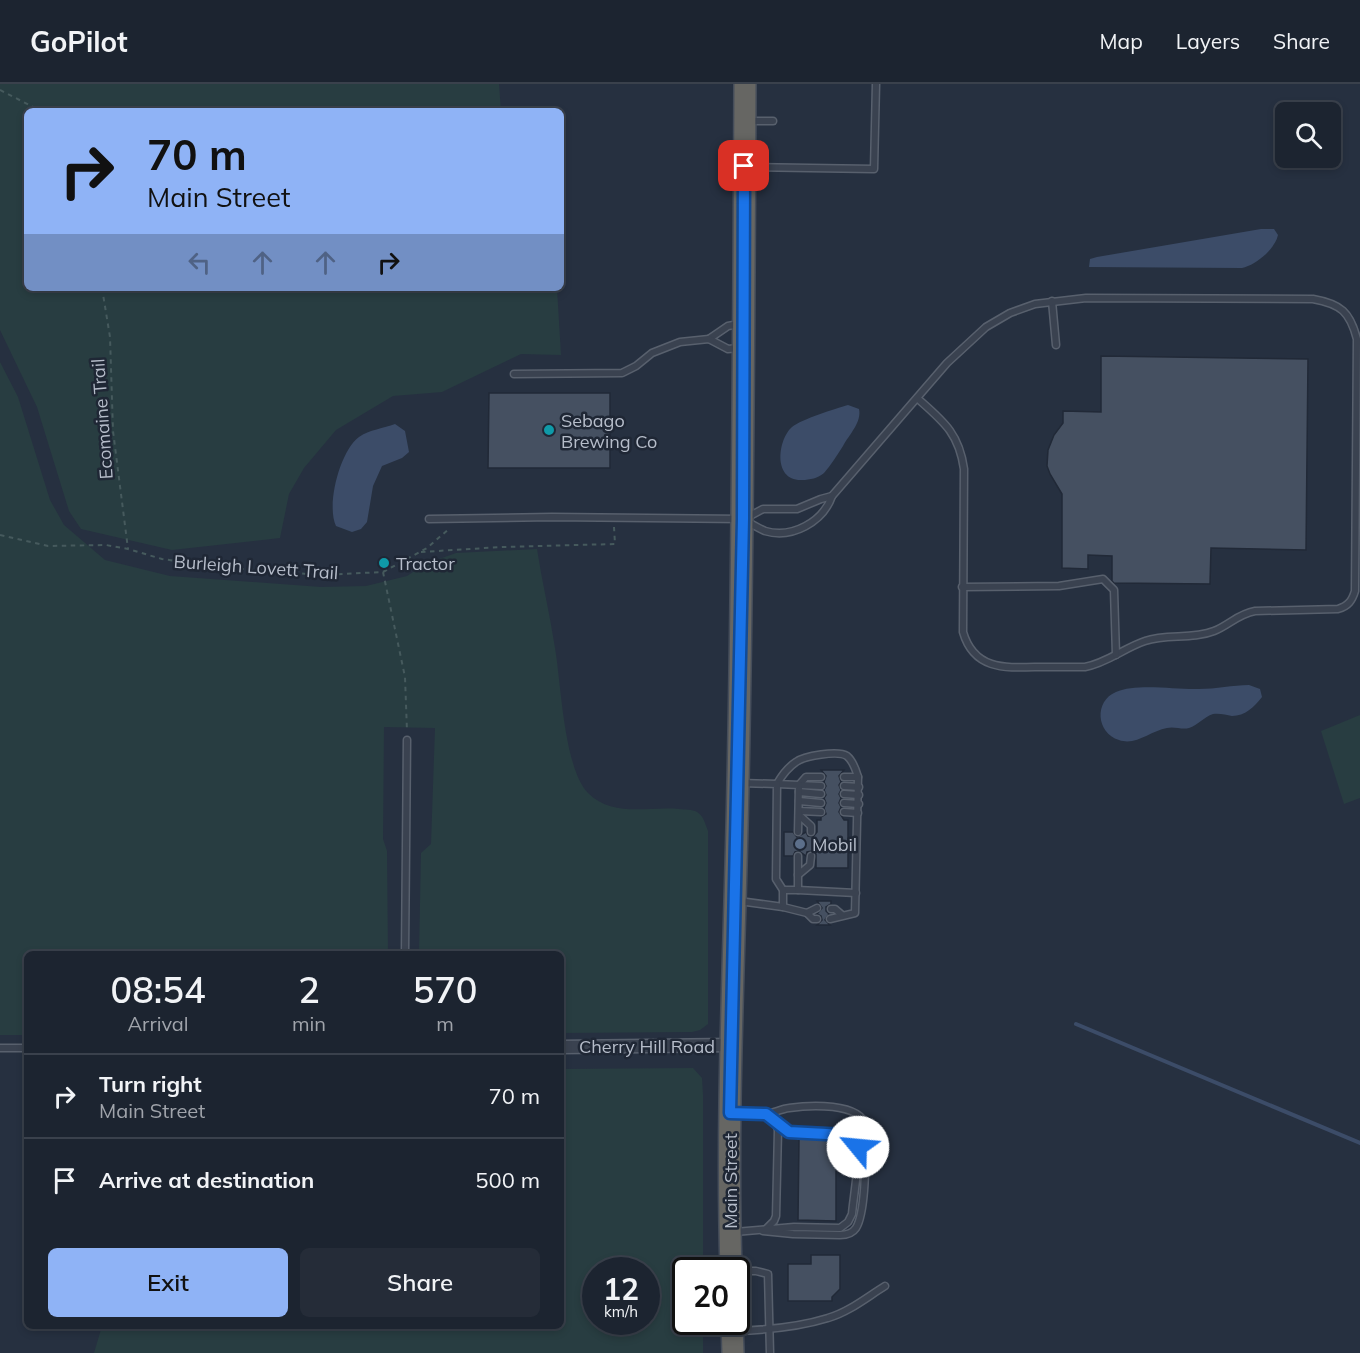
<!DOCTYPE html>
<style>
body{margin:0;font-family:Mulish,sans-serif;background:#252c38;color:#f1f3f6;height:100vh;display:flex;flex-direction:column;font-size:22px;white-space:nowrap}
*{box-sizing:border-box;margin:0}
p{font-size:20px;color:#a0a4ab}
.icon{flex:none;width:33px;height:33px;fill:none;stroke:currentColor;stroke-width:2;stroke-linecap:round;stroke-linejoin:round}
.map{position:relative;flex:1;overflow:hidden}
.side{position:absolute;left:24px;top:867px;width:540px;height:378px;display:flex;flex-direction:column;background:#1c2430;border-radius:9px;box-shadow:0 3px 9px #0003,0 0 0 2px #3a414c}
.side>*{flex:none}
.top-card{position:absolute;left:24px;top:24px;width:540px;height:183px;border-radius:9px;box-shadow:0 3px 9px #0003,0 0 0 2px #3a414c;background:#8fb3f6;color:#111;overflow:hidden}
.fabs{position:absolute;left:1275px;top:18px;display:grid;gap:12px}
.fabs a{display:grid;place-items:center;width:66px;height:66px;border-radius:9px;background:#1c2430;box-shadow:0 3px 9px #0003,0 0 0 2px #3a414c;font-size:30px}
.speed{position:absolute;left:582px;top:1173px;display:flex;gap:12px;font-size:30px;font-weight:700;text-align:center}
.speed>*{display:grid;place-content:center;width:78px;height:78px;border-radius:50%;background:#1c2430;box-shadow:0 3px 9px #0003,0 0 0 2px #3a414c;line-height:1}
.speed small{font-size:15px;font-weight:400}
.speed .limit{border:3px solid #111;border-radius:9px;background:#fff;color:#111}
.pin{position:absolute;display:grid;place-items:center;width:51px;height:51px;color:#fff;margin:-26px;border-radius:12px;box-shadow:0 3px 9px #0006}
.me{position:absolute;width:66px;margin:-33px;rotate:298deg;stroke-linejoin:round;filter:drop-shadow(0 0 4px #0008)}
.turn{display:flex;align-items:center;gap:21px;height:126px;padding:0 24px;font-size:27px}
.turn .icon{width:78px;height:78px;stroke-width:2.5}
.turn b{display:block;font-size:42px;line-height:51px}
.lanes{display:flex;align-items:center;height:57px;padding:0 24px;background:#0003;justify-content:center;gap:30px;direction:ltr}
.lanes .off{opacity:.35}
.eta{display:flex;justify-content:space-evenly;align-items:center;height:102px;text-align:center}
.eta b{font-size:36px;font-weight:600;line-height:42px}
.button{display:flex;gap:12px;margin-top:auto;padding:12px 24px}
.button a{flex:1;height:69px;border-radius:9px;background:#8fb3f6;color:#111;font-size:24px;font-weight:600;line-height:69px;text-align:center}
.button a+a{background:#252c38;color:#f1f3f6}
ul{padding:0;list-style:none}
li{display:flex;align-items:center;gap:18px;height:84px;padding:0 24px;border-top:2px solid #3a414c}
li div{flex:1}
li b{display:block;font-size:22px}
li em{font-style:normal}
header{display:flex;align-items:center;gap:36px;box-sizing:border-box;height:84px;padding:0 30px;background:#1c2430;border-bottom:2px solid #3a414c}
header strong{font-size:28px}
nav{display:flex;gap:33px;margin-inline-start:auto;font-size:21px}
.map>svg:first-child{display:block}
.green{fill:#283d41;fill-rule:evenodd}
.water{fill:#3c4c68}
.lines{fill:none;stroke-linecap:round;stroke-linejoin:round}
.stream{stroke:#3c4c68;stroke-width:4}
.building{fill:#455061;stroke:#212937;stroke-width:1.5}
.service-casing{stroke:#58606d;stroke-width:9}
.minor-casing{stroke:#58606d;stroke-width:15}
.trunk-casing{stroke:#454d5a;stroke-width:24}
.path{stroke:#465a5d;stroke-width:2;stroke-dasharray:4.5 4.5;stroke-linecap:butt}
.service{stroke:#3a4250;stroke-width:6}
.minor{stroke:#3a4250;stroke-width:12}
.trunk{stroke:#666663;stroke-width:21}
.route-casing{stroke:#114b97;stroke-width:15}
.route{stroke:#1a73e8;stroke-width:10}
.culture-dot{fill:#0f9aa8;stroke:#1f2735;stroke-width:2}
.service-dot{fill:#5c6f8a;stroke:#1f2735;stroke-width:2}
.labels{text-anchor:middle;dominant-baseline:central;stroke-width:5;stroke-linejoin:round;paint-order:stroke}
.street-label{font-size:18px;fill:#b6bdca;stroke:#1f2735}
.poi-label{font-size:18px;fill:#b6bdca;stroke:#1f2735;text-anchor:start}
</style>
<header>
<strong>GoPilot</strong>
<nav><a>Map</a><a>Layers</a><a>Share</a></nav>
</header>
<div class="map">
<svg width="1360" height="1269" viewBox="0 0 1360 1269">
<rect width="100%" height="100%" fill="#263040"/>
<g class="green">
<path d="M 0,0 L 499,0 L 501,27 L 27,27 L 27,204 L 557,204 L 561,271 L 521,270 L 442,308 L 393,312 L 336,346 L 304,384 L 289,410 L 280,454 L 172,466 L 81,445 L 69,427 L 37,323 L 0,246 Z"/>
<path d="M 0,278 L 18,313 L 50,416 L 64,441 L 105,476 L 170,492 L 321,503 L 366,502 L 407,492 L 425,480 L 456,469 L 537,465 C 542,498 550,531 555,564 C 561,598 564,685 588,709 C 613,734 648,722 679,725 C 685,726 692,725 697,728 C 704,732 705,740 708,747 L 708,940 L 700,946 L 692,948 L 561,949 L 561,870 L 419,870 L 421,769 L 431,760 L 435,644 L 384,643 L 383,755 L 387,767 L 388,870 L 27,870 L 27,951 L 0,951 Z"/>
<path d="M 1360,631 L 1360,714 L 1344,720 L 1321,647 Z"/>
<path d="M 693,984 L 702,994 L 703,1011 L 703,1186 L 686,1186 L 686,1238 L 703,1238 L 703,1269 L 94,1269 L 102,1242 L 561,1242 L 561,985 ZM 596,1186 L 646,1186 L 646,1238 L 596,1238 Z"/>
</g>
<g class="water">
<path d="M 1261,145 L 1274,145 L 1278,151 C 1275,165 1256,181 1242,184 L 1089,183 L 1090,175 L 1097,173 Z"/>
<path d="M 848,321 L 859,325 C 862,338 849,351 843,362 C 837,371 831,381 824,389 C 818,394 810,396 802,396 C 772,397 778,355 792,343 C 802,335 835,325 848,321 Z"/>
<path d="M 395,340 L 405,347 L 409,368 L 402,374 L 382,382 L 373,402 L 367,438 L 361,445 L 352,448 L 336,442 C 326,421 340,367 359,353 C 369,346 384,344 395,340 Z"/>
<path d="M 1249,601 L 1260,605 L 1262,613 C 1254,623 1245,632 1232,632 C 1226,631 1220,629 1213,630 C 1204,633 1198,641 1189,644 C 1182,646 1174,642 1167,644 C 1150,647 1136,662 1119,656 C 1096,649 1094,617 1116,608 C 1137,599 1177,606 1199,605 C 1216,605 1233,601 1249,601 Z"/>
</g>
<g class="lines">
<path class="stream" d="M 1076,940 L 1360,1059"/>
</g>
<g class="building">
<path d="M 1101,272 L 1308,275 L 1306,466 L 1211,464 L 1210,500 L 1114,499 L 1112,497 L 1112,472 L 1088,471 L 1088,485 L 1062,484 L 1062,410 L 1050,390 L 1047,382 L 1048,366 L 1054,351 L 1063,339 L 1063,327 L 1101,328 Z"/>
<path d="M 489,309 L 610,309 L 610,384 L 488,384 Z"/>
<path d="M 821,686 L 844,686 L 839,692 L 841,698 L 839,701 L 841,706 L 839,710 L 841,714 L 839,719 L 841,723 L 839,728 L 844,736 L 848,736 L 848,784 L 816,784 L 816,770 L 812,767 L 807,768 L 806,772 L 799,767 L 795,768 L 793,772 L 784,772 L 784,748 L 793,748 L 797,753 L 806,748 L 808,752 L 813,753 L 817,748 L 817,736 L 821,736 L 821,733 L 826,730 L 824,724 L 826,719 L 824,714 L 826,711 L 824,706 L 826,702 L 824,698 L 826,692 Z"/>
<path d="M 817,817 L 831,817 L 831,820 L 826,823 L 826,827 L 829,830 L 825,836 L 830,841 L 817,841 L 822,836 L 821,832 L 817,830 L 822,824 Z"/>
<path d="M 799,1055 L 836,1055 L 836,1059 L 841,1059 L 841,1087 L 836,1087 L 836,1137 L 798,1136 Z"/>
<path d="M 811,1171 L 840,1171 L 840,1205 L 832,1213 L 832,1217 L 788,1217 L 788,1180 L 811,1180 Z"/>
</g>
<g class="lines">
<g class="service-casing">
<g id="service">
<path d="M 748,37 L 773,37"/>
<path d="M 748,83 L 874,85 L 876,0"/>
<path d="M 1052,217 L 1056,261"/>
<path d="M 709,255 L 728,242 L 739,240"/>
<path d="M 514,290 L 622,289 L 636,282 L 652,269 L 680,258 L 709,255 L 728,265 L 739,264"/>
<path d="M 748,433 L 763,425 L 797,425 L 821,415 L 832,412"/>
<path d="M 429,435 L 552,433 L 743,435 C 750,439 758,444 765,447 C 792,455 823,438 832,412 L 947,279 L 986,243 L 1010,229 L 1035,220 L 1086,214 L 1313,215 C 1341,220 1350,228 1357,255 L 1355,507 C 1352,517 1348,522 1338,525 L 1255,527 C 1238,530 1229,541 1214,547 C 1191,556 1167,549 1145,557 C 1124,564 1107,579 1085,583 C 1069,583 1053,583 1037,583 C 1005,584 974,586 963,548 L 964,385 C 959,349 943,337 917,314"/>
<path d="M 962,503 L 1059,502 L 1103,495 L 1114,506 L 1116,571"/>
<path d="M 844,693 L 858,693"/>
<path d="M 799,701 L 806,693 L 821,693"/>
<path d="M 799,701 L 821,702"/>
<path d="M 844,702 L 859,703"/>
<path d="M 799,708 L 821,710"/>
<path d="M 844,710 L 859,711"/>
<path d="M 799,717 L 821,719"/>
<path d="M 844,719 L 859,720"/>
<path d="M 799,727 L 821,728"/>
<path d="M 844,728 L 858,729"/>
<path d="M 799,731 L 811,742 L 811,748"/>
<path d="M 798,748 L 799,701 L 777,700 C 782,691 787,684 796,678 C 804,672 838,666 847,672 C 853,677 856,686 858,693 L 855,829 L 830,835"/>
<path d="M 798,791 L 810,781 L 811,772"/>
<path d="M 783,806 L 798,806 L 798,772"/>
<path d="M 798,806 L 856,809"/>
<path d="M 739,817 L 783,823 L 783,806 L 776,795 L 777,700 L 741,699"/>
<path d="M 783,823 L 807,829 L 813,835 L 817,835"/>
<path d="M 831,825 L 835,825 L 842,831"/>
<path d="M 807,829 L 817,824"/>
<path d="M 405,870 L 407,656"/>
<path d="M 0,964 L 27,964"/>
<path d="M 733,1029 C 744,1029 756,1031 766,1030 C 774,1029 781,1025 789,1024 C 809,1021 860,1018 866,1042 C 865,1065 867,1126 856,1144 C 852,1150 846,1151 840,1151 L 793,1150 L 763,1147"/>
<path d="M 766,1145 L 774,1137 L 776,1132 L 778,1046 L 775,1037 L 766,1030"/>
<path d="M 735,1148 L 794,1143 L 840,1144 L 848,1138 L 852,1130 C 853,1116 861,1070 857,1060 C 850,1043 805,1053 790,1048 C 784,1046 779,1041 775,1037"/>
<path d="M 736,1187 L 756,1187 L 768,1190 L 770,1269"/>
<path d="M 736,1247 C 766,1246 799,1243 828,1234 C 849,1228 867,1213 885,1202"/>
</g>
</g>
<g class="minor-casing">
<path id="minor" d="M 561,963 L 732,961"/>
</g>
<g class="trunk-casing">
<g id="trunk">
<path d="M 731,1186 C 726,1024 735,860 738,698 C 743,465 744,233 745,0"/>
<path d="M 732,1238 L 733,1269"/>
</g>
</g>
<g class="path">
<path d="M 0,6 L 41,27"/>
<path d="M 102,204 L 110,253 L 113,347 L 128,465"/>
<path d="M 0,451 L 48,462 L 106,461 L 128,465 L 162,475 L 217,483 L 321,491 L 383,488 L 405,593 L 407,647"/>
<path d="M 421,468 L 502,463 L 615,460 L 614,443"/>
<path d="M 383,488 L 427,464 L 450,444"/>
</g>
<use href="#service" class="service"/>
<use href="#minor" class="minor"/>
<use href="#trunk" class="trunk"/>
</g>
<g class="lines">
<g class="route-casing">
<path id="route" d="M 744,82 L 743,435 L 730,1029 L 766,1030 L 789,1048 L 845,1051 L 855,1057 L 858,1063"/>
</g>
<use href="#route" class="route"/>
</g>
<g class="culture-dot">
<circle cx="549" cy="346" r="6"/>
<circle cx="384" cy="479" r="6"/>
</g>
<circle class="service-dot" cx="800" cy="760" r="6"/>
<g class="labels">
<g class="street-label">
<text transform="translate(102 335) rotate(-94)">Ecomaine Trail</text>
<text transform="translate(256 483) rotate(4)">Burleigh Lovett Trail</text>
<text x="647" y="962">Cherry Hill Road</text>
<text transform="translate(730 1097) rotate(-90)">Main Street</text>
</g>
<g class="poi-label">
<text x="561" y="336">Sebago<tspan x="561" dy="21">Brewing Co</tspan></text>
<text x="396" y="479">Tractor</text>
<text x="812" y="760">Mobil</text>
</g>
</g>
</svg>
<div class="fabs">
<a><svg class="icon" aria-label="search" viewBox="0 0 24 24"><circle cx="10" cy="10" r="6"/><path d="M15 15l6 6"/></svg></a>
</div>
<div class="speed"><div>12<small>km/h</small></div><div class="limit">20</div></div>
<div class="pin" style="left:744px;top:82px;background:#d93025"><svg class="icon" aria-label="arrive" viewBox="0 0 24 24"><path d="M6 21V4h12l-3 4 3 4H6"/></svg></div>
<svg class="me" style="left:858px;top:1063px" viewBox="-20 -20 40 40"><circle r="19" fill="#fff"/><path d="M0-13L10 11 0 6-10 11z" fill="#1a73e8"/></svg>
<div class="top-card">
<div class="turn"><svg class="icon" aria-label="right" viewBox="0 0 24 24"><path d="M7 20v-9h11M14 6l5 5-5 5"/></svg><div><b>70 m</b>Main Street</div></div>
<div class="lanes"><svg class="icon off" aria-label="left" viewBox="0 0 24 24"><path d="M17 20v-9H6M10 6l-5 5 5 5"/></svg><svg class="icon off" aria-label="ahead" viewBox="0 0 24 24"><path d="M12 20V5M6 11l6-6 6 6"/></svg><svg class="icon off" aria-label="ahead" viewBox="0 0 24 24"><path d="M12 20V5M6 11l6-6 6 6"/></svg><svg class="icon" aria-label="right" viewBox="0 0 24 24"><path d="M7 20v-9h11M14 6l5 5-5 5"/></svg></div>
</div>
<section class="side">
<div class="eta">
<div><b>08:54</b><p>Arrival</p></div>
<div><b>2</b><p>min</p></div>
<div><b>570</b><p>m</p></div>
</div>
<ul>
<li><svg class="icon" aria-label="right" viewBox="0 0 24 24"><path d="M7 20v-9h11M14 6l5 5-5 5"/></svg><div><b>Turn right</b><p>Main Street</p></div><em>70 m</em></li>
<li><svg class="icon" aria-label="arrive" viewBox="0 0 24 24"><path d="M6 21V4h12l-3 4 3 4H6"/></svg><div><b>Arrive at destination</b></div><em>500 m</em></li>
</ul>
<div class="button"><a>Exit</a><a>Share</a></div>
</section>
</div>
